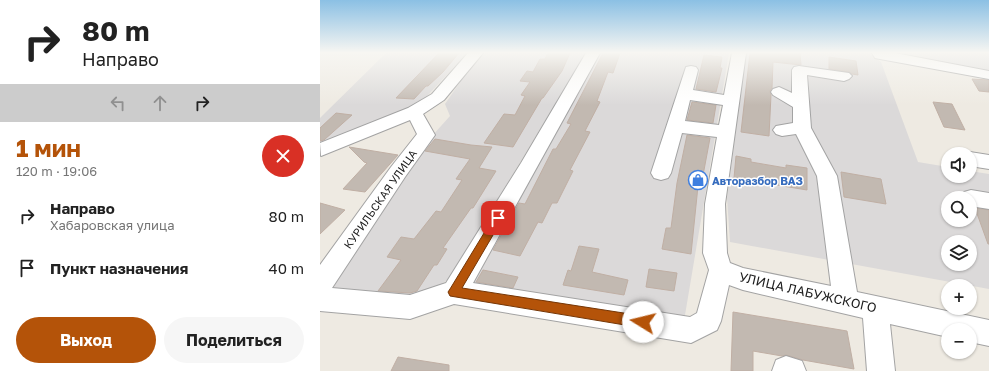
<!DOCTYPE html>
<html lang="ru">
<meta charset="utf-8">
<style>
body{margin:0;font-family:"Golos Text",sans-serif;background:#f6f6f6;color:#222;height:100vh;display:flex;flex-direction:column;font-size:15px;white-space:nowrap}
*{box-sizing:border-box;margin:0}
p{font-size:13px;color:#767676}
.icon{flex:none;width:22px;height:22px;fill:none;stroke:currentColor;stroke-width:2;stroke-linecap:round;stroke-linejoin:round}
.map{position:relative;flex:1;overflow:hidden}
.drawer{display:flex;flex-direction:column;background:#fff;width:320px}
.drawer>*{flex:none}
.hud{background:#fff;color:#222;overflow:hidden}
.fabs{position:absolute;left:621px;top:147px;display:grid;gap:8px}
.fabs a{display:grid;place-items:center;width:36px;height:36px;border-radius:50%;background:#fff;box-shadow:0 1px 3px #0004;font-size:20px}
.pin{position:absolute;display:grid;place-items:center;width:34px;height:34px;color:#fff;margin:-17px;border-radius:8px;box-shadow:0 2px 6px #0006}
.me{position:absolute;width:44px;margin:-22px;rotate:279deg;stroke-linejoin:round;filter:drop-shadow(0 0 3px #0008)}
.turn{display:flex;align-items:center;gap:14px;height:84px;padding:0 16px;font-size:18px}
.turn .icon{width:52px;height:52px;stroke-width:2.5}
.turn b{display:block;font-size:28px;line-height:34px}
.lanes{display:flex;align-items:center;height:38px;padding:0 16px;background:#0003;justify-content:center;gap:20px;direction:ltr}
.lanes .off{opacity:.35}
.round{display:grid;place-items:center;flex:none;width:42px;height:42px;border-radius:21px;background:#f6f6f6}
.headline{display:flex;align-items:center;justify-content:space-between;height:68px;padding:0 16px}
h1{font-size:24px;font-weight:700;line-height:30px;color:#b45309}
.action{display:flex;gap:8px;margin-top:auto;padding:8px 16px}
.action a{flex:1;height:46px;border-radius:24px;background:#b45309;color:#fff;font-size:16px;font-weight:700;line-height:46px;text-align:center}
.action a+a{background:#f6f6f6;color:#222}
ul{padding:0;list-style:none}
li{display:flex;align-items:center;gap:12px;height:52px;padding:0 16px}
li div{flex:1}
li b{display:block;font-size:15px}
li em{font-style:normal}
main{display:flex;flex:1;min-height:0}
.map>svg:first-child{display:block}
.residential{fill:#dbd9d9;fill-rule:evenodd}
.building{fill:#c2b9b1;stroke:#c0afa4}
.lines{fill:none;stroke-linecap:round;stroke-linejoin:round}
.minor-casing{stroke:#a3a3a3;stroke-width:2}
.minor{fill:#fff;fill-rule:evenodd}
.route{fill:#b45309;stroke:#753606}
.labels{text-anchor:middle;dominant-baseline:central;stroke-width:3;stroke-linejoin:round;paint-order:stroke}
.shop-label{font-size:11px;font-weight:bold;fill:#366cbe;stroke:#fff;text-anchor:start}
.street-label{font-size:11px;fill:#1c1c1c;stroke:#fff}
.near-street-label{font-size:13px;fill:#1c1c1c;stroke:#fff}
</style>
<main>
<section class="drawer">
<div class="hud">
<div class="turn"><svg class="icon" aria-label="right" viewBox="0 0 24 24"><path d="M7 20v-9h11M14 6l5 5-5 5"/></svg><div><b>80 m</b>Направо</div></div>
<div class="lanes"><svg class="icon off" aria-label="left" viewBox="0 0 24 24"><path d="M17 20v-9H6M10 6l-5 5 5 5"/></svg><svg class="icon off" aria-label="ahead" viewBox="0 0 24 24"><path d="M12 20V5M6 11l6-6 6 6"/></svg><svg class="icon" aria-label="right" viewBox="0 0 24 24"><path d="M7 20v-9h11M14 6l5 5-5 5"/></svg></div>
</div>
<div class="headline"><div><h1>1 мин</h1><p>120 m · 19:06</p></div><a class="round" style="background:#d93025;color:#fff"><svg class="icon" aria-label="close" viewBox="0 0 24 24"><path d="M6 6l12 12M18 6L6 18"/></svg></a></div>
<ul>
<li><svg class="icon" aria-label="right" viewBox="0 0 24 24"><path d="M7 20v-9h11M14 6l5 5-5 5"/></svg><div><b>Направо</b><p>Хабаровская улица</p></div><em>80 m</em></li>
<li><svg class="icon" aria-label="arrive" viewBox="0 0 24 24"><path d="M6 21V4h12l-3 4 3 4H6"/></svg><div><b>Пункт назначения</b></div><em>40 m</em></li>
</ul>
<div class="action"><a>Выход</a><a>Поделиться</a></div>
</section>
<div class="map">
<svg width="669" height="371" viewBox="0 0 669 371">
<rect width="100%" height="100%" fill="#eeeae2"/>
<g class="residential">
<path d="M 66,53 L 147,53 L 96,108 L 0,148 L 0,118 Z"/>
<path d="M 160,53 L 266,53 L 131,277 L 98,302 L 1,291 L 85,166 L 130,116 L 125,104 Z"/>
<path d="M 272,53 L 409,53 L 364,321 L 145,288 Z"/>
<path d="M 426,53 L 554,53 L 556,58 L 561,62 L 598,162 L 628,167 L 628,176 L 650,176 L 650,171 L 669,174 L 669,289 L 410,242 L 407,198 ZM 628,198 L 650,198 L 650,220 L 628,220 ZM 628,242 L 650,242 L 650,264 L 628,264 Z"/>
<path d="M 569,53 L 669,53 L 669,72 Z"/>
</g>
<g class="building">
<path d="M 119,53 L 139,53 L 123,72 L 108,86 L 106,86 L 94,99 L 76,98 Z"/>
<path d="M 228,53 L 250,53 L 242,71 L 223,98 L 222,98 L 193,147 L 164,143 L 184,114 L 195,115 L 205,96 L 201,95 L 210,82 L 200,81 L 207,71 L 213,72 L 220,59 L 225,59 Z"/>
<path d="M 283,53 L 300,53 L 293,73 L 288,72 L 277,101 L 280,102 L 265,131 L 270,132 L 250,170 L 253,171 L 237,203 L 232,203 L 222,223 L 218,222 L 200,256 L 173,250 L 199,203 L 205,204 L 233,149 L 236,149 L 251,124 L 247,123 Z"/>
<path d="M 430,53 L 480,53 L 481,65 L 453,62 L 452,88 L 450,91 L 451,95 L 449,136 L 421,132 Z"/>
<path d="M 384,55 L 402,57 L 400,68 L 402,68 L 396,92 L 376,89 Z"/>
<path d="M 509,57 L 536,61 L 538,75 L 532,74 L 529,72 L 509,69 Z"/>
<path d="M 652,79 L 669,80 L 669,92 L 659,91 Z"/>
<path d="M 372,102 L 396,105 L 393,123 L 367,120 Z"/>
<path d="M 613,102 L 632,104 L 645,130 L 624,127 Z"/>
<path d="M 16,113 L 32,115 L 4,140 L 0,141 L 0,128 Z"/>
<path d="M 367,135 L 390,138 L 381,186 L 378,186 L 371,254 L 342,249 L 346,228 L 351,228 L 357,183 Z"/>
<path d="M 115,139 L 151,145 L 172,147 L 159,168 L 176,171 L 153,208 L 151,208 L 123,248 L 127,249 L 117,265 L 114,265 L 97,291 L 90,293 L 58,291 L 81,260 L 67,257 L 81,237 L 94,239 L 116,211 L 121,212 L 142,180 L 136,179 L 150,159 L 105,151 Z"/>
<path d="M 29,147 L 78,155 L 45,192 L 23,189 L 47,163 L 44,162 Z"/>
<path d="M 416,156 L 431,159 L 431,162 L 466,168 L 466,165 L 487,168 L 487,190 L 414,178 Z"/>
<path d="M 521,172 L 561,179 L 566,204 L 524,197 Z"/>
<path d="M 0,203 L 25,210 L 0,234 Z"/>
<path d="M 655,208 L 669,210 L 669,244 L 668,244 Z"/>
<path d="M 259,246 L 279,249 L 272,272 L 308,280 L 304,295 L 243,285 L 248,270 L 251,271 Z"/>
<path d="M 329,269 L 357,273 L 354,291 L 326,287 Z"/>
<path d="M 163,270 L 198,277 L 193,288 L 156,282 Z"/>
<path d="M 413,312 L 527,331 L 534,369 L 483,360 L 466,355 L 462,356 L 433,351 L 433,371 L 411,371 Z"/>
<path d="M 78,357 L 129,365 L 129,371 L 71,371 Z"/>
</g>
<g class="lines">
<g class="minor-casing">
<g id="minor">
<path d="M 148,53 L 163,53 L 124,100 L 103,114 L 115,135 L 85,177 L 12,288 L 90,295 L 126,283 L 201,163 L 266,53 L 280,53 L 153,283 L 370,317 L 377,313 L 389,270 L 383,253 L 385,204 L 397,137 L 362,133 L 351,173 L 348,178 L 341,180 L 334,178 L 331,173 L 366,67 L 371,66 L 376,67 L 378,70 L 373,90 L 404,95 L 412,53 L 426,53 L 405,204 L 407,253 L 410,263 L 423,268 L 511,286 L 497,176 L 476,134 L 462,136 L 456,134 L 453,130 L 456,126 L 473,123 L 473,107 L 453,95 L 451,92 L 453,89 L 459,87 L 472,93 L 472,70 L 474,67 L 479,66 L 529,73 L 532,76 L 529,79 L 524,81 L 487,75 L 491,128 L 517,176 L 537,292 L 669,320 L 669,346 L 650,342 L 650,330 L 628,330 L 628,337 L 570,324 L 575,371 L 547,371 L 543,318 L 423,290 L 409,285 L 401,321 L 397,330 L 371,343 L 134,304 L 90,319 L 0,311 L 0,265 L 71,167 L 97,134 L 90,120 L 1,156 L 0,143 L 88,108 L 112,94 ZM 370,100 L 403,105 L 399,125 L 365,121 Z"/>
<path d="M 552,53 L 575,53 L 669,71 L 669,79 L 560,59 L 555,58 Z"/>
<path d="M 650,152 L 669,155 L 669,169 L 650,166 L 650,154 L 644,154 Z"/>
<path d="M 651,190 L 669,193 L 669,209 L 650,206 L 650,198 L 641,198 L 644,192 Z"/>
<path d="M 466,356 L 482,361 L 486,371 L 452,371 L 456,360 Z"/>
</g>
</g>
<use href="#minor" class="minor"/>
</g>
<linearGradient id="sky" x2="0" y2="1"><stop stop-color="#8bc0e4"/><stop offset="0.5" stop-color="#f7f6f2"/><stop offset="1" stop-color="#f7f6f2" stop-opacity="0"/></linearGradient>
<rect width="669" height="105" fill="url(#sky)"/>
<path class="route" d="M 178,214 L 182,215 L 183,218 L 142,288 L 323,316 L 328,318 L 329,322 L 328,327 L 323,328 L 130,296 L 128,292 L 130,289 L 175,215 Z"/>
<defs>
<g id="shop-ring" transform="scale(1)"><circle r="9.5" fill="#fff" stroke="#3f7fe0" stroke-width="1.5"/><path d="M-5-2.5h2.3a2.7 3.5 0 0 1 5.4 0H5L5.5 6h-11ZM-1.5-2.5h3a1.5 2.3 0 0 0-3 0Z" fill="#3f7fe0"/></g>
</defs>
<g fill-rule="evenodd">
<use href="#shop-ring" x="378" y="180"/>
</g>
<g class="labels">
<g class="shop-label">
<text x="392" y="180">Авторазбор ВАЗ</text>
</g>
<g class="street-label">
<text transform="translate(60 199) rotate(-55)">КУРИЛЬСКАЯ УЛИЦА</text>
</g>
<g class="near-street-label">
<text transform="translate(488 292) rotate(13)">УЛИЦА ЛАБУЖСКОГО</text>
</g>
</g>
</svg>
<div class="fabs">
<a><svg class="icon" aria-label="sound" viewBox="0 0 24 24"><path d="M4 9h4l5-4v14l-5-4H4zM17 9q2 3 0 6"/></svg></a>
<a><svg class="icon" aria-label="search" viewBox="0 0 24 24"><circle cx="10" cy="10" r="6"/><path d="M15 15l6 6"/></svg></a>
<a><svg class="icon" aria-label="layers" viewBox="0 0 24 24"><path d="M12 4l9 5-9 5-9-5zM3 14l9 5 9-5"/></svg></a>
<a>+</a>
<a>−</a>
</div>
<div class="pin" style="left:178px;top:218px;background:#d93025"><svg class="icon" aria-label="arrive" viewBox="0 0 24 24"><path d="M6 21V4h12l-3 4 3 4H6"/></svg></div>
<svg class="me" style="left:323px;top:322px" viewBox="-20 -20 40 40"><circle r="19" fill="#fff"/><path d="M0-13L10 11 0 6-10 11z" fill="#b45309"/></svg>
</div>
</main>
